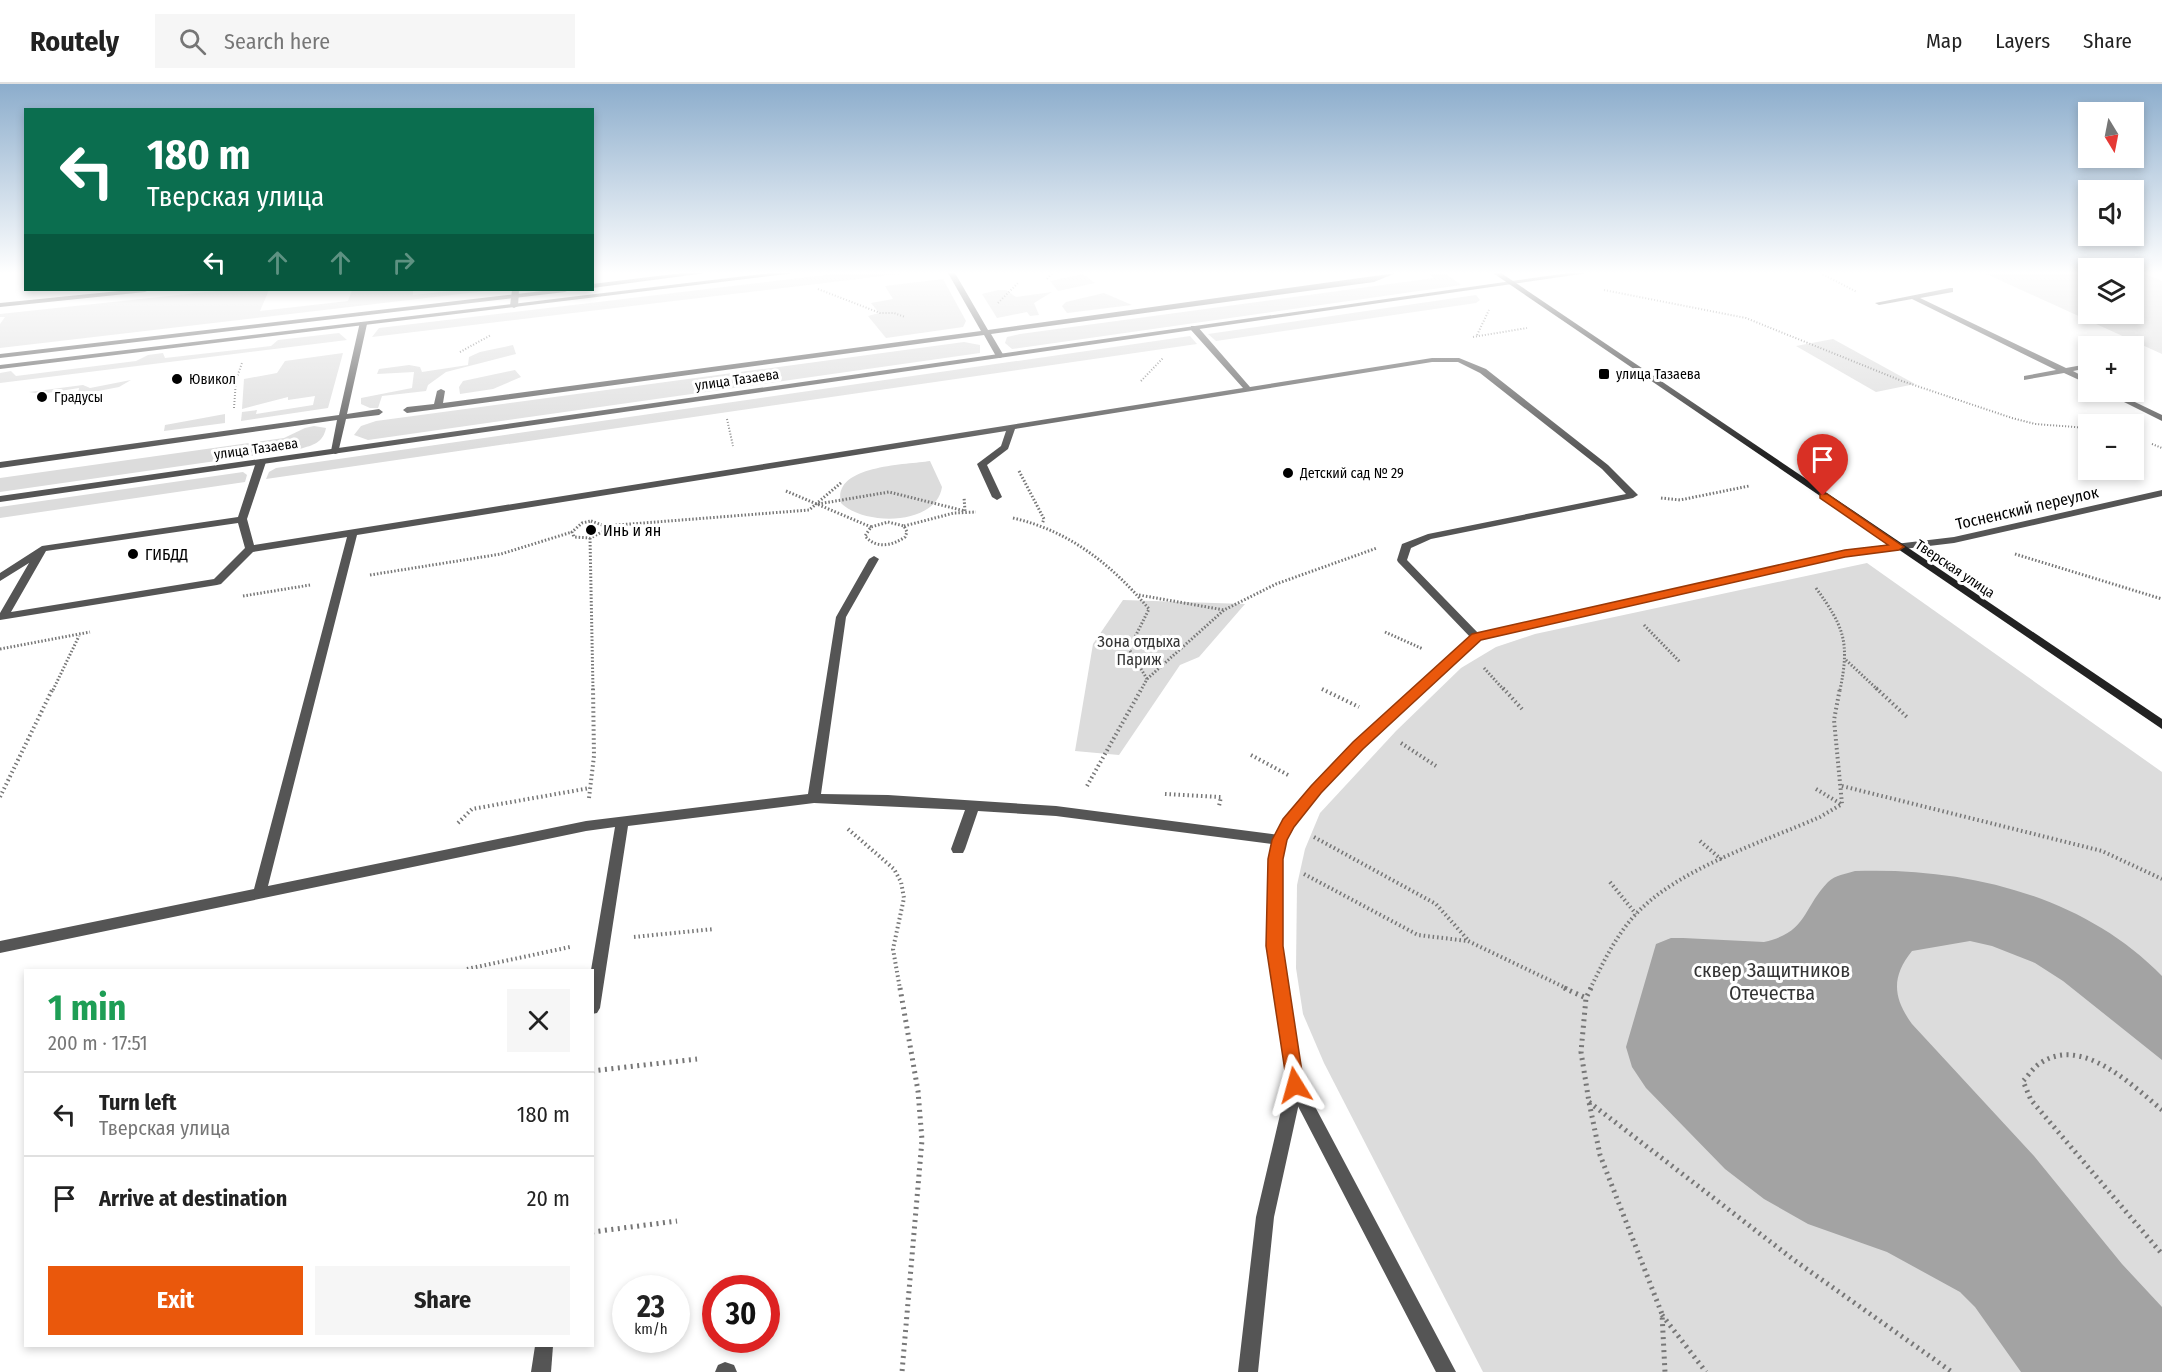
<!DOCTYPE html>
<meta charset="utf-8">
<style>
body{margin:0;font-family:"Fira Sans Condensed",sans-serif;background:#f6f6f6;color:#222;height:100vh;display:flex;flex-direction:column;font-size:22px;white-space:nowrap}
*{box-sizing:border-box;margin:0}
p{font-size:20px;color:#767676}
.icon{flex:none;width:33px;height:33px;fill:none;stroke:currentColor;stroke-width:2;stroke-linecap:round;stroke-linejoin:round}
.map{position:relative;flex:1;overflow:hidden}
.sheet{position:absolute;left:24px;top:885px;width:570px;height:378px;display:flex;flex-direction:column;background:#fff;border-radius:0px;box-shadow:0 3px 9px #0003}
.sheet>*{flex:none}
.top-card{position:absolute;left:24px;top:24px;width:570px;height:183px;border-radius:0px;box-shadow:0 3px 9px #0003;background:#0b6e4f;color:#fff;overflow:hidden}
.needle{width:39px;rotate:170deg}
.controls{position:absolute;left:2078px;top:18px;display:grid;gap:12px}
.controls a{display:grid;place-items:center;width:66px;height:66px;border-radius:0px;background:#fff;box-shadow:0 3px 9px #0003;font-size:30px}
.speed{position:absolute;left:612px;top:1191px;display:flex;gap:12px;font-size:30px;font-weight:700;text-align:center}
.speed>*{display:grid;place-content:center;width:78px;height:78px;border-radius:50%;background:#fff;box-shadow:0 3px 9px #0003;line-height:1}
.speed small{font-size:15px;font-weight:400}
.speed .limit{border:9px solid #d22;background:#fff;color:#111}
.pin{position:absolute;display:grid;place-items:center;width:51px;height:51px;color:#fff;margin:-62px -26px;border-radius:50% 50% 50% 0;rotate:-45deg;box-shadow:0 0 6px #0007}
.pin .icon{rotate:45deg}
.me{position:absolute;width:66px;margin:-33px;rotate:352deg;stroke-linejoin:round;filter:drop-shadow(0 0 4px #0008)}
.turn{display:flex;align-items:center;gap:21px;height:126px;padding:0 24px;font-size:27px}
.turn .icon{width:78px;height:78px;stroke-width:2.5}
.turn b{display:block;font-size:42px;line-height:51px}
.lanes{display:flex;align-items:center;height:57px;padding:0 24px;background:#0003;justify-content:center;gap:30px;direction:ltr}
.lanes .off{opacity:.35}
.round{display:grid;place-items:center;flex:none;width:63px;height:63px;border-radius:0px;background:#f6f6f6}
.headline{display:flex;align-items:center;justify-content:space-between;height:102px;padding:0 24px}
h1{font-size:36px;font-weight:700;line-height:45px;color:#1e9e55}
.primary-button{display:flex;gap:12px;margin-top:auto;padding:12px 24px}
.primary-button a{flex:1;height:69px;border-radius:0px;background:#ea580c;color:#fff;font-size:24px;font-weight:700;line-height:69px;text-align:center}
.primary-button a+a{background:#f6f6f6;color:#222}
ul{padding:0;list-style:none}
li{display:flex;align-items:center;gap:18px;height:84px;padding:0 24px;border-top:2px solid #e0e0e0}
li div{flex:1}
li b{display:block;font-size:22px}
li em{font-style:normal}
header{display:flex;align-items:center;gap:36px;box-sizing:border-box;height:84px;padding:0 30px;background:#fff;border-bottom:2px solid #e0e0e0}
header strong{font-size:28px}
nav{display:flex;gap:33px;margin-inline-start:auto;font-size:21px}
.search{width:420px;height:54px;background:#f6f6f6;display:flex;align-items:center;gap:15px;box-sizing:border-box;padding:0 21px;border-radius:0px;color:#767676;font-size:22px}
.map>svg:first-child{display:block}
.green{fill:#dcdcdc}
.water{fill:#a3a3a3}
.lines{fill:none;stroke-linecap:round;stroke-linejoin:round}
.path-far3{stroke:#777;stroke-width:2;stroke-dasharray:1 2;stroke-linecap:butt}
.path-far2{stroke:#777;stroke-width:3;stroke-dasharray:1.5 2;stroke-linecap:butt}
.path-far1{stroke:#777;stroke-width:4;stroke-dasharray:1.5 3;stroke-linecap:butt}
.path{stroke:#777;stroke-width:5;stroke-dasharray:2 4.5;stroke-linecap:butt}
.lane{fill:#555;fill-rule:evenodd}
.street{fill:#555;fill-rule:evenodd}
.secondary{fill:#222;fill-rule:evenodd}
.route{fill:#ea580c;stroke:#983908;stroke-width:1.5}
.poi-dot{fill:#000;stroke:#fff;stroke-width:2}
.labels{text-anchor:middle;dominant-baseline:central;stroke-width:6;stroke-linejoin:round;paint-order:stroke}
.far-poi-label{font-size:14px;fill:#000;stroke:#fff;text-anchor:start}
.far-street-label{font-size:14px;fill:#000;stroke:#fff}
.street-label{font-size:16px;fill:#000;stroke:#fff}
.poi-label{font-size:16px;fill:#000;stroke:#fff;text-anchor:start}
.park-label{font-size:16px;fill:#333;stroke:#fff}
.near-park-label{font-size:20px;fill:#333;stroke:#fff}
</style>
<header>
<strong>Routely</strong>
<div class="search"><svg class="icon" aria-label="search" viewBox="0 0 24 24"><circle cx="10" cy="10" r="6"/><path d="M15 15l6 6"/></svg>Search here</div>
<nav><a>Map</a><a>Layers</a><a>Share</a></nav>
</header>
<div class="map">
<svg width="2162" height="1288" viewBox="0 0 2162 1288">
<rect width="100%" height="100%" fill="#fff"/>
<g class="green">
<path d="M 842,189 L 908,189 L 372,253 L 379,244 Z"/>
<path d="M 1429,189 L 1445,189 L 1461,201 L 1012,265 L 1005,259 L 1007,253 L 1020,250 L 1434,194 Z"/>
<path d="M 1984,189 L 2088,189 L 2088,230 L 2133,230 L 2133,189 L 2143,189 L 2162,197 L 2162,270 Z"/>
<path d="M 1083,190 L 1095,199 L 1058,207 L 1050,197 Z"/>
<path d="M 943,195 L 966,237 L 963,243 L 886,254 L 868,232 L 879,229 L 871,219 L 893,215 L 885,202 Z"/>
<path d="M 225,206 L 269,206 L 260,227 L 348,217 L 352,206 L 413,206 L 413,211 L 462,206 L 494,206 L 0,264 L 0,240 L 5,233 L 0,233 L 0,230 Z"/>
<path d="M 998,206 L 1006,206 L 1016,213 L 1052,208 L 1034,219 L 1039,231 L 1030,232 L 1027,228 L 997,234 L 982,210 Z"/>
<path d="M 1104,209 L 1132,221 L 1067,229 L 1062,222 L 1066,218 Z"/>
<path d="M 1476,211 L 1480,216 L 1476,219 L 1216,257 L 1208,250 Z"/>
<path d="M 339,249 L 347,256 L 0,299 L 0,289 L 11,287 L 16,292 L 136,277 L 148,271 L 163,269 L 165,274 L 271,262 L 278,256 Z"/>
<path d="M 1190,252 L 1197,260 L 266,395 L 269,388 L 276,384 Z"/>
<path d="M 1833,255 L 1915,300 L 1876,308 L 1796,262 Z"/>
<path d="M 964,258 L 980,261 L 980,269 L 368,356 L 354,351 L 361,342 L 376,337 Z"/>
<path d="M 513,261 L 516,270 L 446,288 L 428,301 L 426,307 L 382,312 L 378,324 L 370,324 L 361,320 L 361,314 L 412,304 L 414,288 L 377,290 L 379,285 L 409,281 L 420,283 L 422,288 L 468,281 L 469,273 L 480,268 Z"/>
<path d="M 343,269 L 328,324 L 241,337 L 242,328 L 257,326 L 256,330 L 313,321 L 315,312 L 288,316 L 288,313 L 242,325 L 244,295 L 277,289 L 285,277 Z"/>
<path d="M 515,286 L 521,293 L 493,305 L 460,310 L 459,303 L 463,297 Z"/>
<path d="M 131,296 L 119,303 L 78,311 L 79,304 L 41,310 L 29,308 L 83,301 L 90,304 Z"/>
<path d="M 225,330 L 225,339 L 164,347 L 165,341 Z"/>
<path d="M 314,342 L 326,344 C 323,359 313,361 300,365 L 0,408 L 0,394 L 284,354 L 305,344 Z"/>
<path d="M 930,377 L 942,403 C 936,442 864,442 841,419 C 832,381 905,381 930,377 Z"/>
<path d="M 243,388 L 247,391 L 245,398 L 0,434 L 0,423 Z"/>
<path d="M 1867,479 L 2162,688 L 2162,1288 L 1483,1288 L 1324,979 L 1303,930 L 1296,884 L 1297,801 L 1305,765 L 1320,729 L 1396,647 L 1461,584 L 1496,563 L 1535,550 Z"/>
<path d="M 1123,516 L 1245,520 L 1199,573 L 1180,581 L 1119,671 L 1075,667 L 1093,560 Z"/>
</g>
<path class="water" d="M 1855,787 C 1965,783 2083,811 2162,892 L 2162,976 L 2063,897 L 2035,879 L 1992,862 L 1970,857 L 1912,867 C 1891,893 1893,914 1912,940 L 2034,1072 L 2122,1180 L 2162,1223 L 2162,1288 L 2021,1288 L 1975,1223 L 1960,1208 L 1887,1168 L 1808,1140 L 1764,1115 L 1725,1085 L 1646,1004 L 1632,983 L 1626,963 L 1656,860 L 1671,854 L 1683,854 L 1764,858 C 1808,848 1802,825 1828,798 C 1835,791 1846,790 1855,787 Z"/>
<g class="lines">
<g class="path-far3">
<path d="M 1820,189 L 1857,208"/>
<path d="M 1047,195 L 1052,189"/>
<path d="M 818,205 L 880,229 L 894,229 L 905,233"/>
<path d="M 1604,206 L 1746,234 L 1902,297 L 2012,334 L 2035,340 L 2088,344"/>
<path d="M 998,219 L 1019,198"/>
<path d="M 1477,251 L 1489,226"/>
<path d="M 1473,253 L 1527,244"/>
<path d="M 460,268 L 491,251"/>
<path d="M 1141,297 L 1163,274"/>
<path d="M 234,324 L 236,296 L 242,279"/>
<path d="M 727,335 L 733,362"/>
<path d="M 2152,360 L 2162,364"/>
</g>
<g class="path-far2">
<path d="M 1019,387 L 1044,435 L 1042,440"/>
<path d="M 786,407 L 871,443"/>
<path d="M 1661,414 L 1680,416 L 1749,402"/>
<path d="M 818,420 L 889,408 L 965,427 L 964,413"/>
<path d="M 1013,434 C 1070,447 1112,481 1149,525 L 1129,565 L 1147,595 L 1141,606"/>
<path d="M 591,437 L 605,442 L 604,447 L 590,454 L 574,453 L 572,448 L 582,439 Z"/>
<path d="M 888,438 L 904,442 L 907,448 L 905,453 C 892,462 876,465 865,452 L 871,443 Z"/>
<path d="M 605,442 L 809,426 L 842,398"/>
<path d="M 904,442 L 954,429 L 976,428"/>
<path d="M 590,454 L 593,606"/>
<path d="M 2015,470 L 2162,515"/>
<path d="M 370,491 L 501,470 L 572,448"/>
<path d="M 1816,504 C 1844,543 1850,558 1840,606"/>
<path d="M 1139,511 L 1224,526"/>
<path d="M 243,512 L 310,501"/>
<path d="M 1644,541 L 1680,578"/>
<path d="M 1385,548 L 1423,565"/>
<path d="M 0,565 L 90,548"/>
<path d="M 1846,576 L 1878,606"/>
<path d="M 1484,584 L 1504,606"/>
<path d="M 1147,595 L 1224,526 L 1276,500 L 1377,464"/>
<path d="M 53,606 L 79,552"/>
</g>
<g class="path-far1">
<path d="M 1503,604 L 1522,625"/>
<path d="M 1876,604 L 1908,634"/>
<path d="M 1322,605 L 1359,623"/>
<path d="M 1401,659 L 1436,682"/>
<path d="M 1251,671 L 1290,692"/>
<path d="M 1087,702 L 1142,604"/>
<path d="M 1842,702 L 2102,767 L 2162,795"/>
<path d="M 1816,705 L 1841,720"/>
<path d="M 1165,710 L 1221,713 L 1219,722"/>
<path d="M 0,713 L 53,604"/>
<path d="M 589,714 L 594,672 L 593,604"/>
<path d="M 458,739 L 472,725 L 590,704"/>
<path d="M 848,745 L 894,785 L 901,798 L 904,814 L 893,865 L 900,905"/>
<path d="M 1314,753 L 1436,820 L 1468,856"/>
<path d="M 1700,757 L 1722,776"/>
<path d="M 1304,790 L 1418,851 L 1468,857 L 1568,905"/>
<path d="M 1610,798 L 1636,830"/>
<path d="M 634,853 L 714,845"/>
<path d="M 467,885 L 570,863"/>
<path d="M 1590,905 C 1603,879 1615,853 1635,831 C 1677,785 1763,758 1820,733 L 1842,720 L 1834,636 L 1840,604"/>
</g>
<g class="path">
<path d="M 900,904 L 918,1007 L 922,1056 L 902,1288"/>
<path d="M 1564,904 L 1586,914"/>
<path d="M 1591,904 L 1586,914 L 1581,968 L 1589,1018 L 1600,1071 L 1662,1230 L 1665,1288"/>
<path d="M 592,987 L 697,975"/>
<path d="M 1589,1018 L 1794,1176 L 1952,1288"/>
<path d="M 2162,1026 C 2132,1001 2081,950 2039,980 C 2033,984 2028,992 2023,997 L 2031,1016 L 2162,1170"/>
<path d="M 592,1148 L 677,1137"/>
<path d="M 1662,1231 L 1706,1288"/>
</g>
<g class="lane">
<path d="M 948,189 L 955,189 L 988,246 L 1396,189 L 1374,198 L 991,250 L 1004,272 L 1000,274 L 997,274 L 984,251 L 438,325 L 407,329 L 403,326 L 407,323 L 434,320 L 437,307 L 441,305 L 445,307 L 443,319 L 981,247 Z"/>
<path d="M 1950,204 L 1953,204 L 1953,208 L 1920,214 L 2066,284 L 2088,280 L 2088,284 L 2073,287 L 2088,295 L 2088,300 L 2064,289 L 2024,296 L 2024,292 L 2056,286 L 1912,215 L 1879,221 L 1875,219 Z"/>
<path d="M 129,206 L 149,206 L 145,208 L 0,223 L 0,219 Z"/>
<path d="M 512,206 L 519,206 L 518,222 L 514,224 L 510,222 Z"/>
<path d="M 360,238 L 367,240 L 347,330 L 379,325 L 383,328 L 379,331 L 346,335 L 338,369 L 335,370 L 331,367 L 337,336 L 0,384 L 0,378 L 339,331 Z"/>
<path d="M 1191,242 L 1197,242 L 1250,303 L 1432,274 L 1459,274 L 1486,285 L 1608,381 L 1638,411 L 1633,414 L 1431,455 L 1411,464 L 1407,476 L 1480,551 L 1482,553 L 1480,555 L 1472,555 L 1398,478 L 1397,476 L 1402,460 L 1428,450 L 1626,410 L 1602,385 L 1480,289 L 1458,278 L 1432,278 L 1015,345 L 1008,365 L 987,381 L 1002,413 L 997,416 L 992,413 L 977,380 L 1001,362 L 1006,347 L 357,451 L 268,802 L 586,737 L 808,710 L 836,533 L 869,475 L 874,472 L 879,475 L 846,533 L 821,710 L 888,711 L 1056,722 L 1279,751 L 1284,752 L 1286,756 L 1284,760 L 1279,761 L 1056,732 L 978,727 L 965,765 L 963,769 L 953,769 L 951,765 L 965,726 L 814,719 L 628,742 L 600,924 L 597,929 L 592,930 L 592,886 L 591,886 L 615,743 L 586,747 L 0,869 L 0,857 L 254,805 L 347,453 L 253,468 L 221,500 L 217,501 L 0,536 L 0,529 L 29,479 L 0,497 L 0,489 L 42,462 L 238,433 L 256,378 L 261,375 L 266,378 L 247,435 L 254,461 L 1243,304 L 1191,246 ZM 238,439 L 245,464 L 214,495 L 11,528 L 46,467 Z"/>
<path d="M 2104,308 L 2114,308 L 2162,331 L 2162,337 Z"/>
<path d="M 1295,994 L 1301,996 L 1303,1001 L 1274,1133 L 1258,1288 L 1238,1288 L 1256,1133 L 1287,1001 L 1289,996 Z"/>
<path d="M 535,1262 L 553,1262 L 551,1288 L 531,1288 Z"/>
<path d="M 725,1278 L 734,1281 L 737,1288 L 715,1288 L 718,1281 Z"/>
</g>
<g class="street">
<path d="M 682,189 L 706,189 L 592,204 L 592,200 Z"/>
<path d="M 771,189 L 795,189 L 0,285 L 0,281 Z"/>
<path d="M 1568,189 L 1588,189 L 0,418 L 0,412 Z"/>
<path d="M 551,206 L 569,206 L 565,208 L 0,274 L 0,270 Z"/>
<path d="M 2162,406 L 2162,412 L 1954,459 L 1845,472 L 1480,556 L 1362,664 L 1307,724 L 1285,757 L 1282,775 L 1281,862 L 1303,1000 L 1456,1288 L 1436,1288 L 1287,1001 L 1267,862 L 1268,775 L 1272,756 L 1297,718 L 1354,658 L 1472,551 L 1845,466 L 1954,453 Z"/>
</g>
<path class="secondary" d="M 1493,189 L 1501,189 L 2162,635 L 2162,645 Z"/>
</g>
<linearGradient id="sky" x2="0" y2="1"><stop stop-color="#8cadcc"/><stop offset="0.51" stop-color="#fff"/><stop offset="1" stop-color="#fff" stop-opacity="0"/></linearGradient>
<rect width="2162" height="370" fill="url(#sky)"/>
<path class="route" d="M 1820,410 L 1827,410 L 1904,463 L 1899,466 L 1845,473 L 1481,556 L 1363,665 L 1321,709 L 1294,743 L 1287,756 L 1283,775 L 1283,862 L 1304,1001 L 1301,1007 L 1295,1009 L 1288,1007 L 1266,862 L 1268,775 L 1272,756 L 1283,735 L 1311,702 L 1353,658 L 1472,550 L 1845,466 L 1888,461 L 1820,414 Z"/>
<g class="poi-dot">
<rect x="1598" y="284" width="12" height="12" rx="3"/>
<circle cx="177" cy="295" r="6"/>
<circle cx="42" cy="313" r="6"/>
<circle cx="1288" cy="389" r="6"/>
<circle cx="591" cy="446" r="6"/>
<circle cx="133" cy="470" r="6"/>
</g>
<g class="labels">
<g class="far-poi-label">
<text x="1616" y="290">улица Тазаева</text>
<text x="189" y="295">Ювикол</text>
<text x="54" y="313">Градусы</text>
<text x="1300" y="389">Детский сад № 29</text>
</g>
<g class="far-street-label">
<text transform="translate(737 296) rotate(-8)">улица Тазаева</text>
<text transform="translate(256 365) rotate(-8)">улица Тазаева</text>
<text transform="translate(1955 485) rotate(34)">Тверская улица</text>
</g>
<g class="street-label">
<text transform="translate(2027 424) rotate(-13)">Тосненский переулок</text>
</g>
<g class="poi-label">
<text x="603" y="446">Инь и ян</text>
<text x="145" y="470">ГИБДД</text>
</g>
<g class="park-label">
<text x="1139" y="557">Зона отдыха<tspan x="1139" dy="18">Париж</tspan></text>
</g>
<g class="near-park-label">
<text x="1772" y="886">сквер Защитников<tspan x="1772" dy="23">Отечества</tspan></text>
</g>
</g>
</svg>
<div class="controls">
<a><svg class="needle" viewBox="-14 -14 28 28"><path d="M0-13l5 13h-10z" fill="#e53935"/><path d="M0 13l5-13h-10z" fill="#767676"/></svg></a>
<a><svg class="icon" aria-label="sound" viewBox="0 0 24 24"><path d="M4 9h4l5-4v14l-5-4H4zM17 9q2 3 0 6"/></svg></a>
<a><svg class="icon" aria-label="layers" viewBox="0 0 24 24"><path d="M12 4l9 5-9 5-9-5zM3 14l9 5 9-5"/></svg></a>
<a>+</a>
<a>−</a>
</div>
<div class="speed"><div>23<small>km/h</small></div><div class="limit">30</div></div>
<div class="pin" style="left:1823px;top:412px;background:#d93025"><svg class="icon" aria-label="arrive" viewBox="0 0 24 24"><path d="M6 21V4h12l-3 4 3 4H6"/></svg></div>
<svg class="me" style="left:1295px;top:1001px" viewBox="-20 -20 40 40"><path d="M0-17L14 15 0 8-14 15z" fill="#ea580c" stroke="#fff" stroke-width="4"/></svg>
<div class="top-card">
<div class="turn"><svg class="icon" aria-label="left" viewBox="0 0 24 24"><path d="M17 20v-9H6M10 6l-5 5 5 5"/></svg><div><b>180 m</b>Тверская улица</div></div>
<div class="lanes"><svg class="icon" aria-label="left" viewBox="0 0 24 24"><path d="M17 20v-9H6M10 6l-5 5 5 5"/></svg><svg class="icon off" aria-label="ahead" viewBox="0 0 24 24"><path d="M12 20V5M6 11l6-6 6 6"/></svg><svg class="icon off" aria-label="ahead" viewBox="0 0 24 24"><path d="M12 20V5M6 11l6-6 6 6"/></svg><svg class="icon off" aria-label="right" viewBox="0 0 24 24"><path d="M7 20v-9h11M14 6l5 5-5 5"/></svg></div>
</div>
<section class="sheet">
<div class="headline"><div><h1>1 min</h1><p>200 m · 17:51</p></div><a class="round"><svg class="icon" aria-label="close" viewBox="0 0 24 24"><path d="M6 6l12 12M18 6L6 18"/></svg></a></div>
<ul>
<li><svg class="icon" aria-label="left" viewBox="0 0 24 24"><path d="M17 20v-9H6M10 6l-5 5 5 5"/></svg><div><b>Turn left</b><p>Тверская улица</p></div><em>180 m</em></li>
<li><svg class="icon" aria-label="arrive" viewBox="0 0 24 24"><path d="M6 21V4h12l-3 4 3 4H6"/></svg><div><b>Arrive at destination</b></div><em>20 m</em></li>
</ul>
<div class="primary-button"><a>Exit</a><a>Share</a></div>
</section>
</div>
